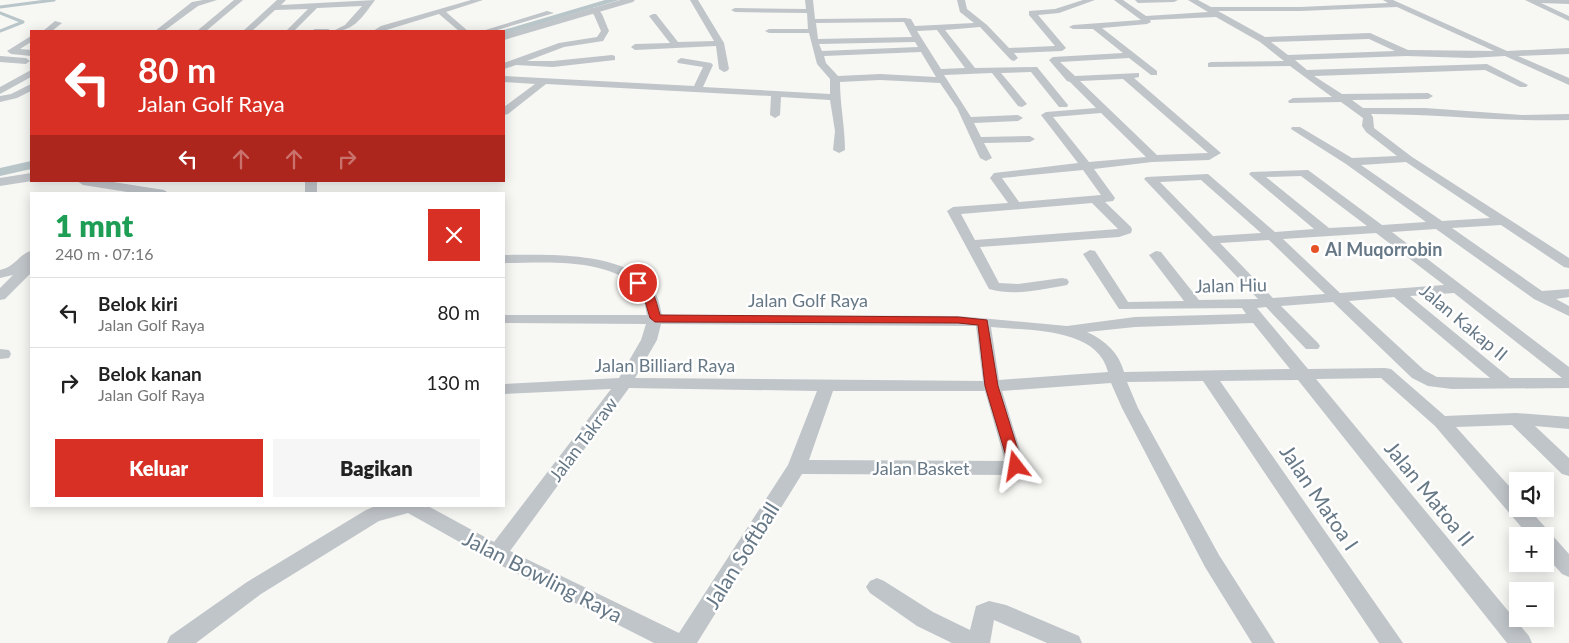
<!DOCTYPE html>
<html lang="id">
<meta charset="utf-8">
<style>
body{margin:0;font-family:Lato,sans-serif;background:#f6f6f6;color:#222;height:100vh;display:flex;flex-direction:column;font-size:19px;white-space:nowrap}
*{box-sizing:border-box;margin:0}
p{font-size:16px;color:#767676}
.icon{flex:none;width:28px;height:28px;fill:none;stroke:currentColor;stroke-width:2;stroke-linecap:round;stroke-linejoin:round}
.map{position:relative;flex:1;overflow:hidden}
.panel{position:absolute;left:30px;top:192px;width:475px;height:315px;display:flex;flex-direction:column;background:#fff;border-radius:0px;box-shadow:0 2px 12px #0003}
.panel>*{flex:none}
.hud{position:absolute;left:30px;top:30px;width:475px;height:152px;border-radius:0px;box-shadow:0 2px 12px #0003;background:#d93025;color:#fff;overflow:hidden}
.fabs{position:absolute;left:1509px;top:472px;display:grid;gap:10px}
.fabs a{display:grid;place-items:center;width:45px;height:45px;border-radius:0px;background:#fff;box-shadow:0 2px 12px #0003;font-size:25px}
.pin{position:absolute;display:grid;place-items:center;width:42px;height:42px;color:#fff;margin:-21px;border:2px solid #fff;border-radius:50%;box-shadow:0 1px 5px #0007}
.me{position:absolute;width:55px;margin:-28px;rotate:346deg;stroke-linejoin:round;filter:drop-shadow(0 0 4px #0008)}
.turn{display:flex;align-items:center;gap:18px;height:105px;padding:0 25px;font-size:22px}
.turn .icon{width:65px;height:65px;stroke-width:2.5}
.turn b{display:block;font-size:35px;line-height:42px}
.lanes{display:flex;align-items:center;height:48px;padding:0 25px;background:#0003;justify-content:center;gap:25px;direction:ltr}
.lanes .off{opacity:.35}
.round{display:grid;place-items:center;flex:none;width:52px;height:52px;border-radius:0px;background:#f6f6f6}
.summary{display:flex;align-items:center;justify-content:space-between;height:85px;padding:0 25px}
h1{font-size:30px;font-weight:800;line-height:38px;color:#1e9e55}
.button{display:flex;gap:10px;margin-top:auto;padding:10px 25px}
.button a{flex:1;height:58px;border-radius:0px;background:#d93025;color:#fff;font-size:20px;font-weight:800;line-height:58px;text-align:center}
.button a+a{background:#f6f6f6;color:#222}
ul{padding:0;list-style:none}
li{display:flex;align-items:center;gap:15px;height:70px;padding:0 25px;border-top:1px solid #e0e0e0}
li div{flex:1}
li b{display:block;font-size:19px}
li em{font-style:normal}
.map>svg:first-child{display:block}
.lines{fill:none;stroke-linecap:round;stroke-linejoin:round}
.stream{stroke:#b8c5c9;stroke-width:3}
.canal{fill:#b8c5c9;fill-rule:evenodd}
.minor{fill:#c0c5c9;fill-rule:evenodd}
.tertiary{fill:#c0c5c9;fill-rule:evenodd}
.route{fill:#d93025;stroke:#8d1f18}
.poi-dot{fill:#e65125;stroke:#fff;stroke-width:2}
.labels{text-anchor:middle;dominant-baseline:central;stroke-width:5;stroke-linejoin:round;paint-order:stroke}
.poi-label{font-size:18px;font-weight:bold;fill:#667886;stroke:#fff;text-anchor:start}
.street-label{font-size:18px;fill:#667886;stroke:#fff}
.near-street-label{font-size:21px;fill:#667886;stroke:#fff}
</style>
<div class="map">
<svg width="1569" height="643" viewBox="0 0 1569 643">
<rect width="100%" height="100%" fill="#f7f7f4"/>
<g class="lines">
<g class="stream">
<path d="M 0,7 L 54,0"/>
<path d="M 0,13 L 23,22 L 0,31"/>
</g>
<g class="canal">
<path d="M 605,0 L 619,0 L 507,34 L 504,35 L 504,31 L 500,31 Z"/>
<path d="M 31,161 L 31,169 L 0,176 L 0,168 Z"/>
</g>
<g class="minor">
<path d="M 203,0 L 217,0 L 198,6 L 164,31 L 155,31 L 192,2 Z"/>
<path d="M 234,0 L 243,0 L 206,31 L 197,31 Z"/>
<path d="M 277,0 L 286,0 L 281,5 L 375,0 C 363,16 354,32 333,31 L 345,25 L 362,6 L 317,8 L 294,31 L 286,31 L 308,9 L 275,10 L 252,31 L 243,31 Z"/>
<path d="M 471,0 L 483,0 L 446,12 L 468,31 L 459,31 L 439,14 L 383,31 L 373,31 L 381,26 Z"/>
<path d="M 690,0 L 698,0 L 724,43 L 729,69 L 727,71 L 724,72 L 719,69 L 716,46 L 635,50 L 631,47 L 635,44 L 670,43 L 649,16 L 653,14 L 656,14 L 678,42 L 714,41 Z"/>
<path d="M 805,0 L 813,0 L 815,19 L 905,18 L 911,19 L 915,26 L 974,23 L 960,12 L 957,0 L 965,0 L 967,9 L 987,25 L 1009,48 L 1055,46 L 1029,15 L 1029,11 L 1055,9 L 1083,0 L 1095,0 L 1059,13 L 1038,15 L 1066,48 L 1062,51 L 1014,53 L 1018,58 L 1014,61 L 1011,60 L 980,27 L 945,30 L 975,68 L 1037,67 L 1068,105 L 1067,107 L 1059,107 L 1031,72 L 1001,73 L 1027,104 L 1022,107 L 1018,106 L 992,73 L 944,75 L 971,117 L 1018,115 L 1023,118 L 1018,121 L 974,123 L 981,137 L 1030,136 L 1035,139 L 1030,142 L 984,143 L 992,158 L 986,161 L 980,158 L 957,108 L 940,83 L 880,80 L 840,82 C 840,105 845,127 845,150 L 839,153 L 833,150 L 835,131 L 830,100 L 781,97 L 780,115 L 775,118 L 770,115 L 771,96 L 546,84 L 508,114 L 504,115 L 504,107 L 535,84 L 504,82 L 504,76 L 694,86 L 703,67 L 678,63 L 677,61 L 681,58 L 711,63 L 713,65 L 703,87 L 830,94 L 830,79 L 817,64 L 809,33 L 769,33 L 765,31 L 769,29 L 808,29 L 807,13 L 735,12 L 731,10 L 735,8 L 806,9 ZM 904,22 L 912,37 L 818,39 L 816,23 ZM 937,30 L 965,68 L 941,69 L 917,31 ZM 915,42 L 918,47 L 822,51 L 819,44 ZM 921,52 L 936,77 L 880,74 L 838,76 L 826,63 L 824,56 Z"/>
<path d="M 1114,0 L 1123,0 L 1146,16 L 1208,12 L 1188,0 L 1198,0 L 1211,7 L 1300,7 L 1388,3 L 1383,0 L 1393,0 L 1507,51 L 1569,48 L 1569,54 L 1518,56 L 1569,78 L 1569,85 L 1505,56 L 1470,58 L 1407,56 L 1295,60 L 1307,70 L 1487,64 L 1528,85 L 1526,87 L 1520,87 L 1485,70 L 1314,76 L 1342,94 L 1428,93 L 1433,96 L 1428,99 L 1352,100 L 1363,108 L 1425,108 L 1522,115 L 1569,114 L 1569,120 C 1503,122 1437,114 1371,114 L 1373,117 L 1374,128 L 1412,157 L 1569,258 L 1569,268 L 1564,267 L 1501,225 L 1452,228 L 1542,291 L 1569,289 L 1569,297 L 1556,299 L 1569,306 L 1569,316 L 1534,299 L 1436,229 L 1392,232 L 1569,367 L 1569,388 L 1452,389 L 1428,386 L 1412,378 L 1333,302 L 1281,306 L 1318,343 L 1320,346 L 1318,349 L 1306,349 L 1266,307 L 1257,308 L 1308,369 L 1385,368 L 1391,369 L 1445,416 L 1516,413 L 1569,417 L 1569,429 L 1535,426 L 1569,458 L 1569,476 L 1562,474 L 1512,425 L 1456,427 L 1518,496 L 1518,509 L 1529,509 L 1569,554 L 1569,577 L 1562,574 L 1545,555 L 1545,536 L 1529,536 L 1435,426 L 1381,378 L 1316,379 L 1529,636 L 1532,643 L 1507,643 L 1298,380 L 1220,381 L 1403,643 L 1379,643 L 1203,381 L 1127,382 L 1138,408 L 1219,555 L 1275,643 L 1252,643 L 1205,567 L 1122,408 L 1111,383 L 1002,391 L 1025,466 L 1022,471 L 1012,475 L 802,474 L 697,643 L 654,643 L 502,566 L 408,513 L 379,521 L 261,594 L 196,643 L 167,643 L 170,636 L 247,582 L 366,510 L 373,507 L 428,506 L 494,542 L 611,389 L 504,394 L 504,384 L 619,378 L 641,340 L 646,324 L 504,323 L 504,315 L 647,315 C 645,308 645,298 641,293 C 613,256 544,263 504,263 L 504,255 C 545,255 632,250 655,293 C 659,299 660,307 662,315 L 958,316 L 1067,326 L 1135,317 L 1246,314 L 1242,308 L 1119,309 L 1083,254 L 1090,250 L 1095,251 L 1128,302 L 1184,301 L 1149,255 L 1156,251 L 1161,252 L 1199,300 L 1258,299 L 1146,181 L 1144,179 L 1146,177 L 1208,174 L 1275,232 L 1314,229 L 1251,176 L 1249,174 L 1251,172 L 1308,170 L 1382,225 L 1426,222 L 1346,164 L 1291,129 L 1292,127 L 1300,127 L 1352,158 L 1397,156 L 1366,132 L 1362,126 L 1363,118 L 1341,102 L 1289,103 L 1288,101 L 1293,98 L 1332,97 L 1290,66 L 1208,67 L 1208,63 L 1211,62 L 1284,61 L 1260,42 L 1216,17 L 1150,20 L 1151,22 L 1147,24 L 1102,28 L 1157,71 L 1157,75 L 1151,75 L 1129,58 L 1060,62 L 1075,76 L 1139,73 L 1139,77 L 1134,78 L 1221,153 L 1209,160 L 1152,162 L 1094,169 L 1115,198 L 1113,201 L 1105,202 L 1131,227 L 1132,230 L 1131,233 L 1119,237 L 980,247 L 999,283 L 1018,284 L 1062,278 L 1067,279 L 1069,282 L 1067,285 L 1062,286 C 1037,290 1014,296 989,289 L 947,211 L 953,207 L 1008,203 L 990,178 L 994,173 L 1078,163 L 1041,115 L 1046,112 L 1096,108 L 1070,82 L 1067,81 L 1049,60 L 1053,57 L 1123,53 L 1093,29 L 1073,29 L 1069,27 L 1073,25 L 1141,20 ZM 1397,7 L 1494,51 L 1408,50 L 1370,33 L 1265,37 L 1218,11 L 1300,11 ZM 1369,39 L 1395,51 L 1288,55 L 1271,42 ZM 1123,79 L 1208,153 L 1157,155 L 1080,81 ZM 1101,113 L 1146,157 L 1089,162 L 1053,117 ZM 1406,162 L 1490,218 L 1442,221 L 1361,165 ZM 1083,170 L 1101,195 L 1019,202 L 1002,178 ZM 1301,176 L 1367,226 L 1329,228 L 1266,177 ZM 1201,180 L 1261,233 L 1213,236 L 1160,182 ZM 1092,203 L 1118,229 L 975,240 L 961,214 ZM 1376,233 L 1444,285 L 1340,293 L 1283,239 ZM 1269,240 L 1325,294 L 1273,298 L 1220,243 ZM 1454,293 L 1562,378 L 1510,378 L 1410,296 ZM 1394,297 L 1490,378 L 1437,377 L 1424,370 L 1349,301 ZM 1253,323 L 1290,369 L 1124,372 C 1119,353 1105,340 1087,332 L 1135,327 ZM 661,324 L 976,326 L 983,381 L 635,378 L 657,340 ZM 991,327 C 1028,331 1097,327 1108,372 L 999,380 ZM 629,388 L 817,391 L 788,465 L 679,633 L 510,551 ZM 833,391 L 985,391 L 1005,461 L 809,460 Z"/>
<path d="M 1135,0 L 1178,0 L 1174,2 L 1138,3 Z"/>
<path d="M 1525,0 L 1569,0 L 1569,4 L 1541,3 L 1569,16 L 1569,21 Z"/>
<path d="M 591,8 L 597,8 L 602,14 L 609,31 L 603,41 L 564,47 L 527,61 L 553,61 L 612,55 L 615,56 L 615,60 L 553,67 L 516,65 L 504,69 L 504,63 L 559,43 L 597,37 L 601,31 L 594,15 L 590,10 Z"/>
<path d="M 547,11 L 554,13 L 494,31 L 482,31 Z"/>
<path d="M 55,21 L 62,23 L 52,31 L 43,31 Z"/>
<path d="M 314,29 L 328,29 L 332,31 L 313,31 Z"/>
<path d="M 31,36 L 31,42 L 20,49 L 31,50 L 31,56 L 11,54 L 7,51 Z"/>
<path d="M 0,56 L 26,58 L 30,61 L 26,64 L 0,62 Z"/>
<path d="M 31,70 L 31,77 L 0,94 L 0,87 Z"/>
<path d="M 31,84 L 31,91 L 17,98 L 0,102 L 0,96 L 11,94 Z"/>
<path d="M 77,181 L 107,181 L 164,190 L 170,194 L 140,194 L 83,185 Z"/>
<rect x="305" y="181" width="12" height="13"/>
<path d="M 31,251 L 31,273 L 5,299 L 0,300 L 0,288 L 13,275 L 0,278 L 0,270 C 15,267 19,254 31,251 Z"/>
<path d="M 0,349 L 9,350 L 11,354 L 9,358 L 0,359 Z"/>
<path d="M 877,578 L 884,581 L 933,612 L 970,630 L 976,606 L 989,601 L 1006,605 L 1079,636 L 1082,643 L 1047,643 L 994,620 L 990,643 L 952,643 L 917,626 L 870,593 L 866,587 L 870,581 Z"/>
</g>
<g class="tertiary">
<path d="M 620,0 L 635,0 L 633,2 L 504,40 L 504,34 Z"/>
<path d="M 31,173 L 32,181 L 0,186 L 0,178 Z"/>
</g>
</g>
<path class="route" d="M 638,279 C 653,284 656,301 660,315 L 958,317 L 987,320 L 998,386 L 1023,466 L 1021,470 L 1011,470 L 1009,466 L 985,386 L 978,325 L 958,323 L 655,322 L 650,318 L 643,294 L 632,283 Z"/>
<circle class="poi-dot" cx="1315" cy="249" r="5"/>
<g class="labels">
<g class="poi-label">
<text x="1325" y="249">Al Muqorrobin</text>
</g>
<g class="street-label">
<text transform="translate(1231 285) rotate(-1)">Jalan Hiu</text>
<text x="808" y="300">Jalan Golf Raya</text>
<text transform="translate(1464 322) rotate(40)">Jalan Kakap II</text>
<text x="665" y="365">Jalan Billiard Raya</text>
<text transform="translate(583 439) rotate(-53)">Jalan Takraw</text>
<text x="921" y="468">Jalan Basket</text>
</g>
<g class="near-street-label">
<text transform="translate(1430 493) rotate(51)">Jalan Matoa II</text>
<text transform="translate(1320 497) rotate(56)">Jalan Matoa I</text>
<text transform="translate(741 555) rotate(-58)">Jalan Softball</text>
<text transform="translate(543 576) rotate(27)">Jalan Bowling Raya</text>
</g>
</g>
</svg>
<div class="fabs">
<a><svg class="icon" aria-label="sound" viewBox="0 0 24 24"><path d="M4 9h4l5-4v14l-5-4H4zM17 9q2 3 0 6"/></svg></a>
<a>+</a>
<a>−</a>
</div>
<div class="pin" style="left:638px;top:283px;background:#d93025"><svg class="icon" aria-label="arrive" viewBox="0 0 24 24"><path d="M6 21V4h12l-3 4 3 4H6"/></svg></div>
<svg class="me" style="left:1016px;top:466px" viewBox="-20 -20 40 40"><path d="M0-17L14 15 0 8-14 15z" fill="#d93025" stroke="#fff" stroke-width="4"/></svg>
<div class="hud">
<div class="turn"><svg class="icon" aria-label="left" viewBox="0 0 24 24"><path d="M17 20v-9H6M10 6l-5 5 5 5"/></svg><div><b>80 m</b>Jalan Golf Raya</div></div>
<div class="lanes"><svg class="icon" aria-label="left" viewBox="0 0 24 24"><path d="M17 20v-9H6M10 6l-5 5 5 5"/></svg><svg class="icon off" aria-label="ahead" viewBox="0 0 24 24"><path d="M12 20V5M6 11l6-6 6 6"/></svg><svg class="icon off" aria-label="ahead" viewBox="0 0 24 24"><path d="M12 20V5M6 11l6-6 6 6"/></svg><svg class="icon off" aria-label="right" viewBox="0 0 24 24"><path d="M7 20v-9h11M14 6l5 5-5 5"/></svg></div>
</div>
<section class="panel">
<div class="summary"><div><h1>1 mnt</h1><p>240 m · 07:16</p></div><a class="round" style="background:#d93025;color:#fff"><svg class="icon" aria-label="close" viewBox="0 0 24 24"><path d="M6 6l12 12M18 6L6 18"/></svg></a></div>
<ul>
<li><svg class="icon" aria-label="left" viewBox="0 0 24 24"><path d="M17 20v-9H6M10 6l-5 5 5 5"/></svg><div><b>Belok kiri</b><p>Jalan Golf Raya</p></div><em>80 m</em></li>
<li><svg class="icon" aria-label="right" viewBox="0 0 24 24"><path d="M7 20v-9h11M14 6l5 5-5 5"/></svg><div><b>Belok kanan</b><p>Jalan Golf Raya</p></div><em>130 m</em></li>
</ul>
<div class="button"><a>Keluar</a><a>Bagikan</a></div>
</section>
</div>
